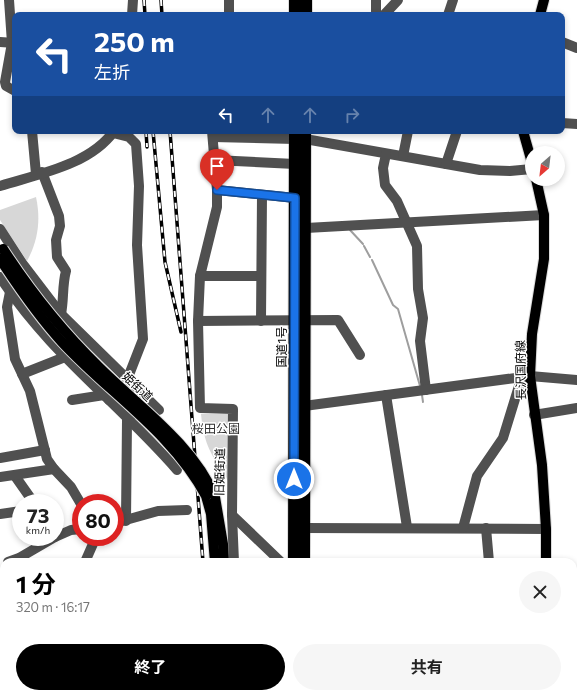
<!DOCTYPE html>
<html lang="ja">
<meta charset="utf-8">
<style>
body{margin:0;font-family:Commissioner,"Noto Sans JP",sans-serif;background:#f6f6f6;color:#222;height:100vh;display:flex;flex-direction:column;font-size:15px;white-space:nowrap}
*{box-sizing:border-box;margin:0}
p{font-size:13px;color:#767676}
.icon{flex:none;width:22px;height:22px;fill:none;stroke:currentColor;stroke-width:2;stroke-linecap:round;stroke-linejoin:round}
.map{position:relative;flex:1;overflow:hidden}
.sheet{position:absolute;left:0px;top:558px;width:577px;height:140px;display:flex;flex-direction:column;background:#fff;border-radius:12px 12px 0 0;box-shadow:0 2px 6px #0003}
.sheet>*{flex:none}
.hud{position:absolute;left:12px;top:12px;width:553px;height:122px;border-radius:8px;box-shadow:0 2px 6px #0003;background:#1a4fa0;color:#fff;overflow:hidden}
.needle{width:26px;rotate:208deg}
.fabs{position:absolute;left:525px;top:146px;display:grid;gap:8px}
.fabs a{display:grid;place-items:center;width:40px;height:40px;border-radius:50%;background:#fff;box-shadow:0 2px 6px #0003;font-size:20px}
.speed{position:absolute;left:12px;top:494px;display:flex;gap:8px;font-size:20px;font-weight:700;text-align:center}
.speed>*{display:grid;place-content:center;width:52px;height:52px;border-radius:50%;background:#fff;box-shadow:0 2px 6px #0003;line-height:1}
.speed small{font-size:10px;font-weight:400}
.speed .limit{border:6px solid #d22;background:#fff;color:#111}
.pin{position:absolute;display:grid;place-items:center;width:34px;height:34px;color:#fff;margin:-41px -17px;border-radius:50% 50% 50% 0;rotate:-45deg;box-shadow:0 0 4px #0007}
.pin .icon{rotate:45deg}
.me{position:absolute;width:44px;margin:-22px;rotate:0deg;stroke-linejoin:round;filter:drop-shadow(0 0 3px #0008)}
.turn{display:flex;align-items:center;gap:14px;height:84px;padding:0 16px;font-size:18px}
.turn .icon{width:52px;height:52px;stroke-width:2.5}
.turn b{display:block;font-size:28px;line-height:34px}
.lanes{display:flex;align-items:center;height:38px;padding:0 16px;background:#0003;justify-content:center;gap:20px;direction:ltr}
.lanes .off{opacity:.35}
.round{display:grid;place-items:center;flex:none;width:42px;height:42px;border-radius:21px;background:#f6f6f6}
.overview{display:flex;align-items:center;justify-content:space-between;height:68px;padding:0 16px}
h1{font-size:24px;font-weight:700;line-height:30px;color:#000}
.primary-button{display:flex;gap:8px;margin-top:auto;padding:8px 16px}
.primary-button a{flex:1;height:46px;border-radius:24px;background:#000;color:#fff;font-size:16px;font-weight:700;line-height:46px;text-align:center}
.primary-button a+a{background:#f6f6f6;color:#222}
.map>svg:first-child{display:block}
.green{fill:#d7d7d7}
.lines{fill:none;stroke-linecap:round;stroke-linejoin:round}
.stream{stroke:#9e9e9e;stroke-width:2}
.major-casing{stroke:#dbdbdb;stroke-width:12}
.highway-casing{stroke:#dbdbdb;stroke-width:14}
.minor{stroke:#505050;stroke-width:10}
.major{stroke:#000;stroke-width:10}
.highway{stroke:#000;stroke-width:12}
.rail-casing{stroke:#000;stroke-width:3.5}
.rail{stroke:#fff;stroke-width:2;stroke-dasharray:6;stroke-linecap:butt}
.major-bridge-casing{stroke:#dbdbdb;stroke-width:12;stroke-linecap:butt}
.major-bridge{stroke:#000;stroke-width:10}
.route-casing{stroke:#114b97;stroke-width:10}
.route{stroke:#1a73e8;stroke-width:7}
.labels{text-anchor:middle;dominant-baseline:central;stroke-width:3;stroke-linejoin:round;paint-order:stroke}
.street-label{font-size:12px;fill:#000;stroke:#fff}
.park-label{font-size:12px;fill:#2e2e2e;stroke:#fff}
</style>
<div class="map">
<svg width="577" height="698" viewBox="0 0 577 698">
<rect width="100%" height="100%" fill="#fff"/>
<g class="green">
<path d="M 36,197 C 41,220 38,241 27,261 L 0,220 L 0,210 Z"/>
<path d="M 201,414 L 229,414 L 228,481 C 212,455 204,446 201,414 Z"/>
</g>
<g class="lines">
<g class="stream">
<path d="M 350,230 L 363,244"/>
<path d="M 364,246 L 370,257"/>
<path d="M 372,260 L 393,305 L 398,309 L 420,386"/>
<path d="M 422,395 L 423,402"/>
</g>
<g class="major-casing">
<g id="major">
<path d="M 540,15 L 544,0"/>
<path d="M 523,131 L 532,163"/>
<path d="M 536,179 L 544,215 L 544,259 L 532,334 L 530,376 L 542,465 L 546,529 L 546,562"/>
<path d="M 206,496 L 211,514 L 215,562"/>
<path d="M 215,497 L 223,544 L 224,562"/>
<path d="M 416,694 L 425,698"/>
<path d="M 505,698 L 508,694"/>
</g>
</g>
<g class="highway-casing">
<g id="highway">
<path d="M 295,15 L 295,0"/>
<path d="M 306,15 L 306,0"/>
<path d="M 294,562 L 295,131"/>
<path d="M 304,562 L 305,131"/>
<path d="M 293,698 L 293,694"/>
<path d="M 303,698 L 304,694"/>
</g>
</g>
<g class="minor">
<path d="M 9,0 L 12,43 L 5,82 L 6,86 L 15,91"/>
<path d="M 132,15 L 133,0"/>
<path d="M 229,15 L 229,0"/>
<path d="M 376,15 L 376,0"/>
<path d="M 384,15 L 398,0"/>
<path d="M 448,15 L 453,0"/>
<path d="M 0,42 L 15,43"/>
<path d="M 562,42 L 577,48"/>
<path d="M 562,123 L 577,124"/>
<path d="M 32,131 L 36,174"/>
<path d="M 212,131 L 217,190 L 217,207 L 200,276 L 198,321 L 338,320 L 360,355"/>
<path d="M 213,137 L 295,139"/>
<path d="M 305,139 L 480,170 L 510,171 L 532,169"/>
<path d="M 386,154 L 383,168 L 385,185 L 397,201 L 417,246 L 418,289 L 423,318 L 420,341 L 426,390"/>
<path d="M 403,156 L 408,131"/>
<path d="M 214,160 L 295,164"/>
<path d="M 446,164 L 457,131"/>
<path d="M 42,172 L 59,216 L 60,226 L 56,240 L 57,257 L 66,271 C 62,286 64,299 61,314"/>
<path d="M 0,186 C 38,174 90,165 114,131"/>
<path d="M 217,190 L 295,198"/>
<path d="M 306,228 L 544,215"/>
<path d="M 0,229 L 22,263 L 61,314 L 159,410"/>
<path d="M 200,276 L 261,276"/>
<path d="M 0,277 C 48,352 120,404 177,470"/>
<path d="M 10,292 L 7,307 L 15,359 L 30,391 L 47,459 L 54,469 L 71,487 L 81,504"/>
<path d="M 198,321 L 200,408 L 233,409 L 232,515 L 281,562"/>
<path d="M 261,321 L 262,195"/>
<path d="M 22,374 L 65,357"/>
<path d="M 386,395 L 407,527"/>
<path d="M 72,400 L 104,395"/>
<path d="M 109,400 L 127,380 L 143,339 L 137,245 L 139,186 L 136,144 L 129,137 L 113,133"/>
<path d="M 304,406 L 530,376 L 577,380"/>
<path d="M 534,415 L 577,408"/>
<path d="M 0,458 L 45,450"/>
<path d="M 15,476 L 34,503"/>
<path d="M 0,477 L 54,469"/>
<path d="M 0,514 L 21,511"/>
<path d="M 232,515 L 234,562"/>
<path d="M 126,521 L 127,420 L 132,415"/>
<path d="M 115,523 L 158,511 L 187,510"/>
<path d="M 303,528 L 546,529"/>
<path d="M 463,528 L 477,476 L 503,438 L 519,386 L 525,386 L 530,376"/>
<path d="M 486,528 L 489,562"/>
<path d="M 55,537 L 71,530 L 81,529"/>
<path d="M 8,562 L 19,558 L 55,537"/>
<path d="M 85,562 L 96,537"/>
<path d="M 0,640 L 4,641"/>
<path d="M 0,693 L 23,698"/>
<path d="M 153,694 L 153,698"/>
<path d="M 200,694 L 200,698"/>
<path d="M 565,694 L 566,698"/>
<path d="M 60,698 L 61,694"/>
<path d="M 98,698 L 103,694"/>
</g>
<use href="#major" class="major"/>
<use href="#highway" class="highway"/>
<g class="rail-casing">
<g id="rail">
<path d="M 144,0 L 145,15"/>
<path d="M 161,0 L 162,15"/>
<path d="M 146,131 L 147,147"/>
<path d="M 153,131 L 165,262 L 181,332"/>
<path d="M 170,131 L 203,562"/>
<path d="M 209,694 L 209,698"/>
</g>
</g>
<use href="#rail" class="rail"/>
<g class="major-bridge-casing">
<g id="major-bridge">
<path d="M 3,249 C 31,292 62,331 99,367 C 138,406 194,445 215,497"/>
<path d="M 0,259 C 19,288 38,316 62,342 C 109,393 172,432 206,496"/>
</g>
</g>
<use href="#major-bridge" class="major-bridge"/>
</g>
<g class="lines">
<g class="route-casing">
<path id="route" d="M 217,190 L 295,198 L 294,479"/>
</g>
<use href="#route" class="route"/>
</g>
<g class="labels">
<g class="street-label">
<text transform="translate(281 347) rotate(-90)">国道1号</text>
<text transform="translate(520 370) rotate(-91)">長沢国府線</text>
<text transform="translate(138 386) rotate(43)">姫街道</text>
<text transform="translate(219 472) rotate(-89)">旧姫街道</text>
</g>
<g class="park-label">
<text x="216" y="428">桜田公園</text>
</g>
</g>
</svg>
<div class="fabs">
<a><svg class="needle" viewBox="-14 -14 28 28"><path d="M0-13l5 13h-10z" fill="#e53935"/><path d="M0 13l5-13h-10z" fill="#767676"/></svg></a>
</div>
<div class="speed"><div>73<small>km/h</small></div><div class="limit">80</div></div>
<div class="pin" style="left:217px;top:190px;background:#d93025"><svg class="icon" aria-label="arrive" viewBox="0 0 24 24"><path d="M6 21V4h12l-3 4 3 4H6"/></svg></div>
<svg class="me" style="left:294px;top:479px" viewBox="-20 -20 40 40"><circle r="17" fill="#1a73e8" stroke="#fff" stroke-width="3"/><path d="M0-11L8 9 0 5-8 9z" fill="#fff"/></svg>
<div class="hud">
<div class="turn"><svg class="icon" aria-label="left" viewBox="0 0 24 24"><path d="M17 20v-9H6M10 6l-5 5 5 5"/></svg><div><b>250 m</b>左折</div></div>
<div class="lanes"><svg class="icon" aria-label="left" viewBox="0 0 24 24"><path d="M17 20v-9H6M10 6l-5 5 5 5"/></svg><svg class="icon off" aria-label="ahead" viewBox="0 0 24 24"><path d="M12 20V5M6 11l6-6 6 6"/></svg><svg class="icon off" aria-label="ahead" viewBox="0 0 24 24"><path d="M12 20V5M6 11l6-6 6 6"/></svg><svg class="icon off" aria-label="right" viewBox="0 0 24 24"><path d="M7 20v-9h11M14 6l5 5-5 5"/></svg></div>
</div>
<section class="sheet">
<div class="overview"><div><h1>1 分</h1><p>320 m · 16:17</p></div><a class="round"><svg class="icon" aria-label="close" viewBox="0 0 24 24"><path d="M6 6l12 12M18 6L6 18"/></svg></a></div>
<div class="primary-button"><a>終了</a><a>共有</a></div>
</section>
</div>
